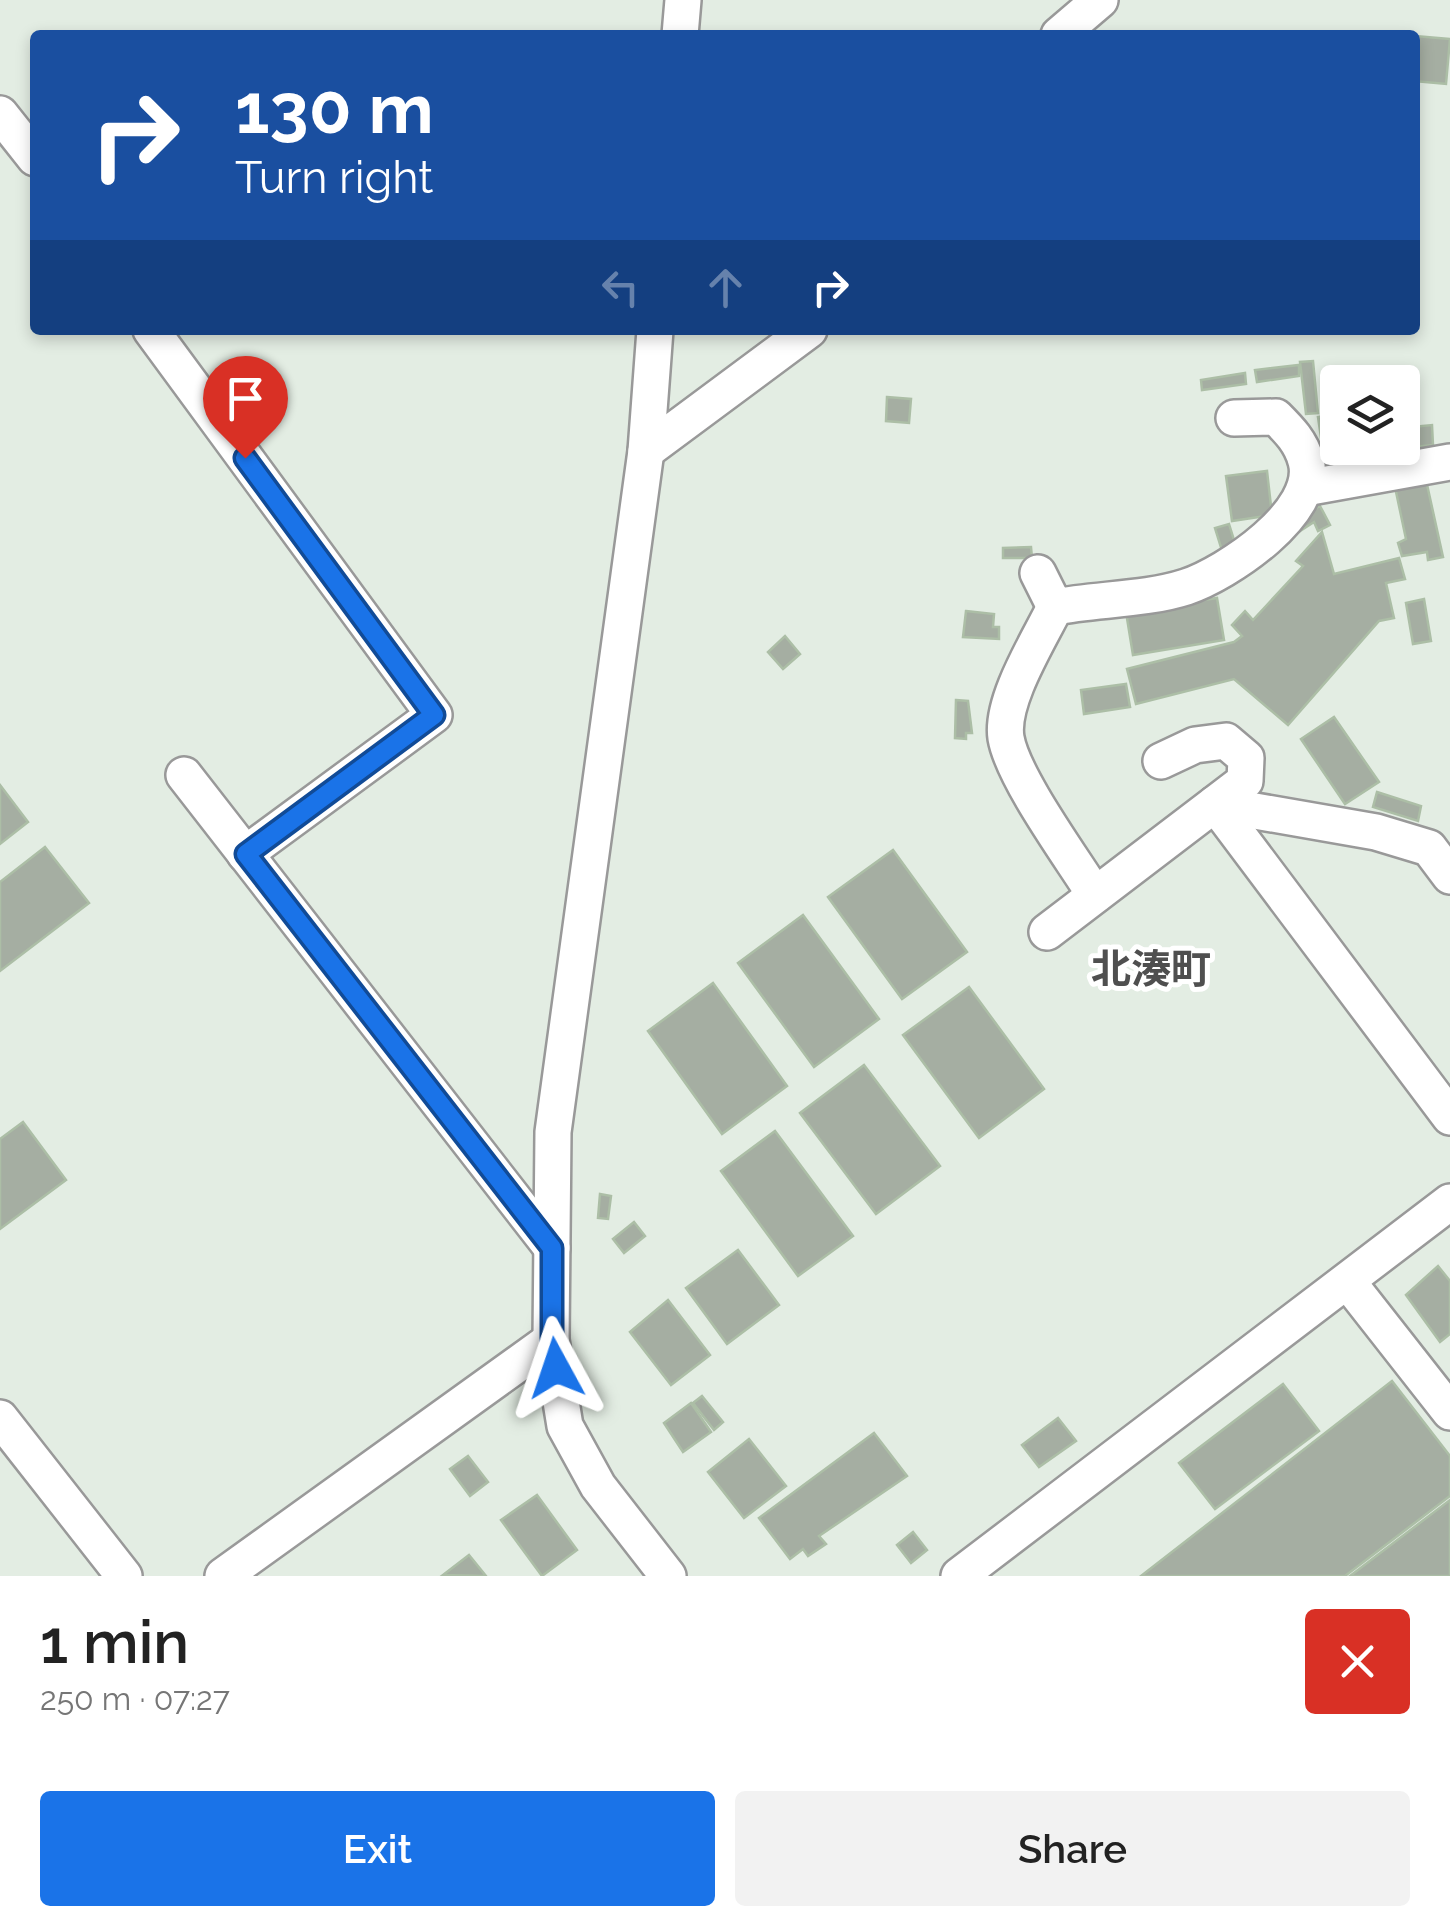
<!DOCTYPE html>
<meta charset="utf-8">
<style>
body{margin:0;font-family:Raleway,"Noto Sans JP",sans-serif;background:#f2f2f2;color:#222;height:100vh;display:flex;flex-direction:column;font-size:38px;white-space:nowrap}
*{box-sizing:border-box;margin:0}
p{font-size:32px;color:#767676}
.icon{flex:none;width:55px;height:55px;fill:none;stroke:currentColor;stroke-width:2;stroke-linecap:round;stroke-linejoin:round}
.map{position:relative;height:1576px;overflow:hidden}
.details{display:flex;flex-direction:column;background:#fff;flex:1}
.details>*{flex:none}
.top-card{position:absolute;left:30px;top:30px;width:1390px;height:305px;border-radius:10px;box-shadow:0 5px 15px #0003;background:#1a4fa0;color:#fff;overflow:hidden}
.fabs{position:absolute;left:1320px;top:365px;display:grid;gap:20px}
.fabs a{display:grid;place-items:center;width:100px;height:100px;border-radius:10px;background:#fff;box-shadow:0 5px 15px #0003;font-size:50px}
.pin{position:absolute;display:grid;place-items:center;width:85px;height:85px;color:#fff;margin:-102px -42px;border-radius:50% 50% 50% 0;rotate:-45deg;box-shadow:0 0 10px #0007}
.pin .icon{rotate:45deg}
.me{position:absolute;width:110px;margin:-55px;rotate:355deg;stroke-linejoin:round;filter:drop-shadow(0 0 8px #0008)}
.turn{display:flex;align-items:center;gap:35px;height:210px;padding:0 40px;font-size:45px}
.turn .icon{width:130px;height:130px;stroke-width:2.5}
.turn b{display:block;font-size:70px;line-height:85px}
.lanes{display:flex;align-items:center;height:95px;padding:0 40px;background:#0003;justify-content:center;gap:50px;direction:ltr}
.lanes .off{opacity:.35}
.round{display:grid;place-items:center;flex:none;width:105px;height:105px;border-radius:10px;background:#f2f2f2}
.overview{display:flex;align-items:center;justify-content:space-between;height:170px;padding:0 40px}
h1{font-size:60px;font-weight:600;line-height:75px}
.cta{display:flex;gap:20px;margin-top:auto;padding:20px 40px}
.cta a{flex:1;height:115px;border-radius:10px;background:#1a73e8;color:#fff;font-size:40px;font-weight:600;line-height:115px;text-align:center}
.cta a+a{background:#f2f2f2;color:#222}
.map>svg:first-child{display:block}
.building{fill:#a5aea2;stroke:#acbea6;stroke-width:2.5}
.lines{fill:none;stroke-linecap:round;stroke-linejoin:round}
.minor-casing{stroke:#999;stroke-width:40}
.minor{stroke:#fff;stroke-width:35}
.route-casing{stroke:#114b97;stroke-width:25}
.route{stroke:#1a73e8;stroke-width:18}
.labels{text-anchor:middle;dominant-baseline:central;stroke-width:10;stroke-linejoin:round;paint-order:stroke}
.quarter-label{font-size:40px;font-weight:bold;fill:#4f4f4f;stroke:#fff}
</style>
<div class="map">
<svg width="1450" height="1576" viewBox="0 0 1450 1576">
<rect width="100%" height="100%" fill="#e3ede3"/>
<g class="building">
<path d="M 1415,36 L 1450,39 L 1446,84 L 1415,81 Z"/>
<path d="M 1313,361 L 1318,413 L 1306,414 L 1300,362 Z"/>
<path d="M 1299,365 L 1299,376 L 1257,382 L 1255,370 Z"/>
<path d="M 1245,373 L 1246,384 L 1202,390 L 1201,380 Z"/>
<path d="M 887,397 L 911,399 L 909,423 L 886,421 Z"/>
<path d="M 1338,414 L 1338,448 L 1386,448 L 1389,465 L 1326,472 L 1318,417 Z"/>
<path d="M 1432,425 L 1433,445 L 1396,449 L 1402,448 L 1402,428 Z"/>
<path d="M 1267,471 L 1272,515 L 1232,521 L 1226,476 Z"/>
<path d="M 1426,480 L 1443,557 L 1428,560 L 1427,552 L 1402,556 L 1398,543 L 1406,539 L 1395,487 Z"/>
<path d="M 1320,506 L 1330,525 L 1318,531 L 1314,522 L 1294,535 L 1294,519 Z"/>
<path d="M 1229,524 L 1238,553 L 1224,557 L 1215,528 Z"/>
<path d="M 1322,532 L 1334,574 L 1399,558 L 1405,579 L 1386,583 L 1394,618 L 1379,621 L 1288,725 L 1234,679 L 1136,704 L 1127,669 L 1234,642 L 1242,636 L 1232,625 L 1245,611 L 1253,620 L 1303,566 L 1296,561 Z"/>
<path d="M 1031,547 L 1032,558 L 1003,558 L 1003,548 Z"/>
<path d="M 1217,598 L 1224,640 L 1133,655 L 1126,612 Z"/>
<path d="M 1424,599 L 1431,641 L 1413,644 L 1406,603 Z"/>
<path d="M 966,611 L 994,614 L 993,627 L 999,627 L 999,639 L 963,637 Z"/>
<path d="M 785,636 L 800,654 L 783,669 L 768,652 Z"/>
<path d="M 1126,684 L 1130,707 L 1084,714 L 1081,690 Z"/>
<path d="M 956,700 L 968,701 L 972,733 L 966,733 L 966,739 L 955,738 Z"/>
<path d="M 1334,717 L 1379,782 L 1345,804 L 1301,739 Z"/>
<path d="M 0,785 L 28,822 L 0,844 Z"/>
<path d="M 1377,792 L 1421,806 L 1418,821 L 1373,807 Z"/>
<path d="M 45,847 L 89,903 L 0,971 L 0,882 Z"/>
<path d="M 893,850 L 967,952 L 902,999 L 828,897 Z"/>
<path d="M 803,915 L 879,1019 L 814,1067 L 738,963 Z"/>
<path d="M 713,983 L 787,1086 L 722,1134 L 648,1031 Z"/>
<path d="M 969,987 L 1044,1089 L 979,1138 L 903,1035 Z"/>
<path d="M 864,1065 L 940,1166 L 876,1214 L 800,1113 Z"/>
<path d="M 23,1122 L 66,1180 L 0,1229 L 0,1139 Z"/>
<path d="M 775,1131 L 853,1236 L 798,1276 L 721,1171 Z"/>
<path d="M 600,1194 L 611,1196 L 608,1219 L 598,1218 Z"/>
<path d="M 634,1222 L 645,1236 L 624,1253 L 613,1239 Z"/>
<path d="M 738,1250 L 779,1305 L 727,1344 L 686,1288 Z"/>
<path d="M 1438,1266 L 1450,1281 L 1450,1334 L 1440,1342 L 1406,1295 Z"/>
<path d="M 668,1300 L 710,1355 L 671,1385 L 630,1332 Z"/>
<path d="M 1392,1381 L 1450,1456 L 1450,1496 L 1345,1576 L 1141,1576 Z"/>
<path d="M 1283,1384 L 1319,1431 L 1215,1509 L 1179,1463 Z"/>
<path d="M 702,1396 L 723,1422 L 714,1430 L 693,1403 Z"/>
<path d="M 691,1403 L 711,1432 L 683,1452 L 664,1423 Z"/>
<path d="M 1058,1418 L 1076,1441 L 1039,1467 L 1022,1445 Z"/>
<path d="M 874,1433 L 907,1476 L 819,1536 L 826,1544 L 808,1556 L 803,1549 L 790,1559 L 759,1518 Z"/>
<path d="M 749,1439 L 786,1486 L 744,1518 L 708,1472 Z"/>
<path d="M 468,1456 L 488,1482 L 470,1496 L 450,1469 Z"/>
<path d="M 537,1495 L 577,1550 L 542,1576 L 501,1520 Z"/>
<path d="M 1450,1500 L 1450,1576 L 1350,1576 Z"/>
<path d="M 913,1532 L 927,1550 L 911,1563 L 897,1545 Z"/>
<path d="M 469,1555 L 486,1576 L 443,1575 Z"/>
</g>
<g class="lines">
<g class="minor-casing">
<g id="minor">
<path d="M 680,35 L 683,0"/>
<path d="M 1059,35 L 1100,0"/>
<path d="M 0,114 L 35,158"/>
<path d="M 151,330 L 434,715 L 245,854"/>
<path d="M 655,330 L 646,451 L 553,1132 L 551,1340 L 565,1426 L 598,1486 L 668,1576"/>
<path d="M 646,451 L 809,330"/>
<path d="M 1305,488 L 1450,462"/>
<path d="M 1038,573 L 1055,607 C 1096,599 1146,600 1186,587 C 1226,574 1320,512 1306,461 C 1301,442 1289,430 1276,417 L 1234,418"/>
<path d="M 1055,607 C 1039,640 1000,701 1006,738 C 1013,778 1072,858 1095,895"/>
<path d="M 184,775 L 552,1248"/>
<path d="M 1215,804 L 1450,1117"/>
<path d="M 1215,804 L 1376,832 L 1429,848 L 1450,876"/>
<path d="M 1047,932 L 1245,781 L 1246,758 L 1226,741 L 1195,745 L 1161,761"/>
<path d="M 1348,1282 L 1450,1412"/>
<path d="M 0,1418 L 124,1576"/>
<path d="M 223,1576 L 551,1340"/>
<path d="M 959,1576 L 1450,1202"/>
</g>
</g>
<use href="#minor" class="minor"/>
</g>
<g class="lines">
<g class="route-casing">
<path id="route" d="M 245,458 L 434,715 L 246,854 L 552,1248 L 552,1340 L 556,1368"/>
</g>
<use href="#route" class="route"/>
</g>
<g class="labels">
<g class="quarter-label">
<text x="1151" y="968">北湊町</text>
</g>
</g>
</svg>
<div class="fabs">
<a><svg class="icon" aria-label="layers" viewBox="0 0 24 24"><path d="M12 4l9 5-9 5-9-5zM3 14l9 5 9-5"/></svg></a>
</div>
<div class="pin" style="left:245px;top:458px;background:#d93025"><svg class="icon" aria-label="arrive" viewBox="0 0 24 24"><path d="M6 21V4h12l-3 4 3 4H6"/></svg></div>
<svg class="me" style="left:556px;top:1368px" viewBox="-20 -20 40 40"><path d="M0-17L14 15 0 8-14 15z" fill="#1a73e8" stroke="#fff" stroke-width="4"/></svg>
<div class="top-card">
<div class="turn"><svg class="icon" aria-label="right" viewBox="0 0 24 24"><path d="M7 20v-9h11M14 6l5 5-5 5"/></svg><div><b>130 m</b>Turn right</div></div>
<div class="lanes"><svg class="icon off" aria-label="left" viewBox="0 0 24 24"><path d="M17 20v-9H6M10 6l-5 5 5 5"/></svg><svg class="icon off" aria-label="ahead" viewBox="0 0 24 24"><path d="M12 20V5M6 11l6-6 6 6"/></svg><svg class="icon" aria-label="right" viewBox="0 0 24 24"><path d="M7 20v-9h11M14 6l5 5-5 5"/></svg></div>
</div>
</div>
<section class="details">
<div class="overview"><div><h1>1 min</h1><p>250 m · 07:27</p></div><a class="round" style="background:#d93025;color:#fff"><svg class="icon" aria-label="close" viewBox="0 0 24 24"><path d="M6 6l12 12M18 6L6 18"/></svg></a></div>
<div class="cta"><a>Exit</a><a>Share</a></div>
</section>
